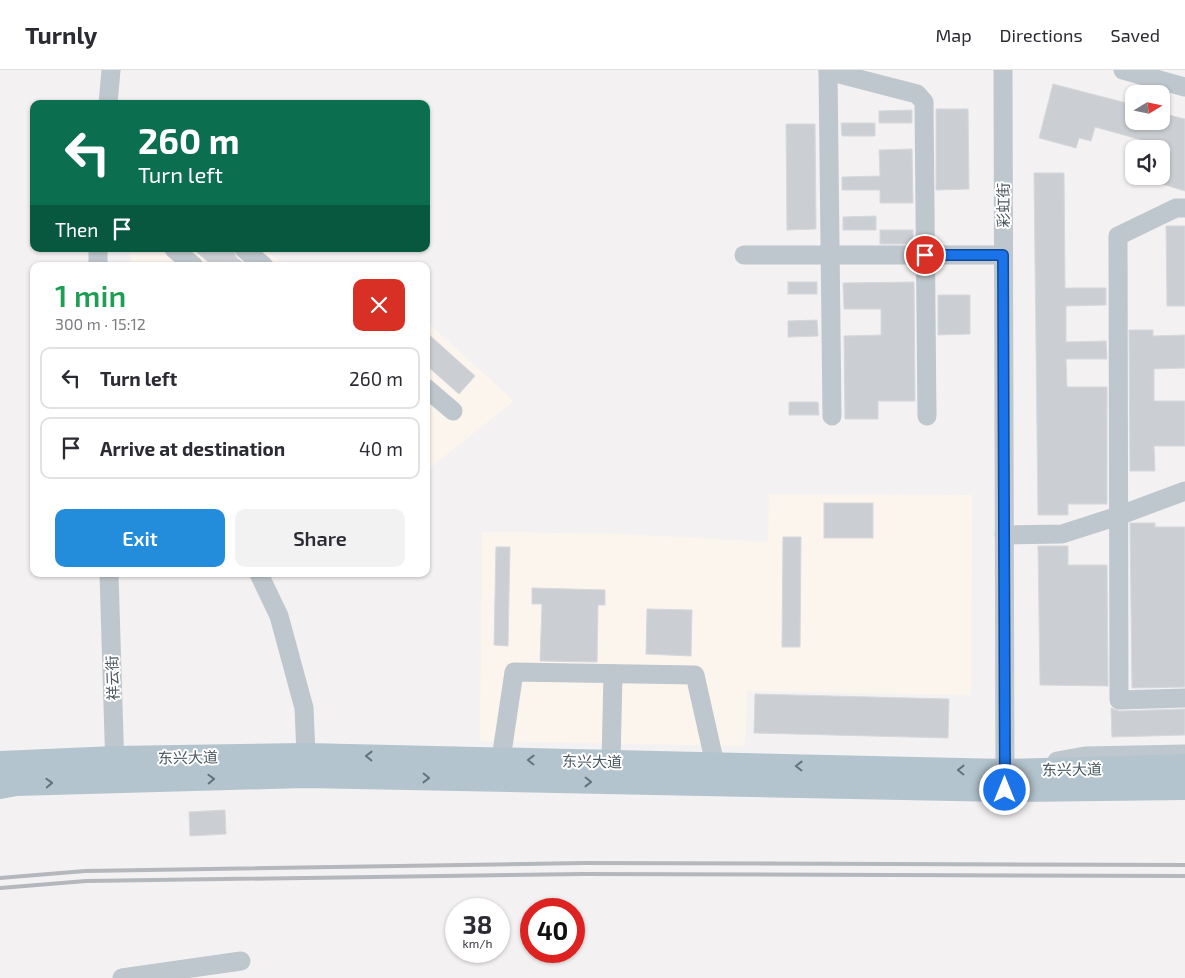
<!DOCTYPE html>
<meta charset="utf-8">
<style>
body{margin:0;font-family:"Exo 2","Noto Sans SC",sans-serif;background:#f2f2f3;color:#2b2b33;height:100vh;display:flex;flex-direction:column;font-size:19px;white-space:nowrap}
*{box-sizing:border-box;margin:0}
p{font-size:16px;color:#7c7c81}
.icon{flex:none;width:28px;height:28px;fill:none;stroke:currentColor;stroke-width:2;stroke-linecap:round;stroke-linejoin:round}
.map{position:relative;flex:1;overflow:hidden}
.sheet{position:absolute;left:30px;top:192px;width:400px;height:315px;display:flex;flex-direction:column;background:#fff;border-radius:10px;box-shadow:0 1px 4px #0004}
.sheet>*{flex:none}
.guide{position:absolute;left:30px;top:30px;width:400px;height:152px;border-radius:10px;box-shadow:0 1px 4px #0004;background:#0b6e4f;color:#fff;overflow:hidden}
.needle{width:32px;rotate:80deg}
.buttons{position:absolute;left:1125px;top:15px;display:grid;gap:10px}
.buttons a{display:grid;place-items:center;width:45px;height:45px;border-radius:10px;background:#fff;box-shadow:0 1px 4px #0004;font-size:25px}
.speed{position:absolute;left:445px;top:828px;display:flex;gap:10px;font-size:25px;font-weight:700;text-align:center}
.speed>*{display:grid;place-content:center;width:65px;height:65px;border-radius:50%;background:#fff;box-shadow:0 1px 4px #0004;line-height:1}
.speed small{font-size:12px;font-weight:400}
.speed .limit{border:8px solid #d22;background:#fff;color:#111}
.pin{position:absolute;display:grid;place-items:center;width:42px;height:42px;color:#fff;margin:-21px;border:2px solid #fff;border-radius:50%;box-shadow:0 1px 5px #0007}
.me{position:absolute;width:55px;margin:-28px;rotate:0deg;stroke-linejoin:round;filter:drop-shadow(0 0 4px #0008)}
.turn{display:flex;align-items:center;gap:18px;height:105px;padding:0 25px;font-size:22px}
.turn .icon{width:65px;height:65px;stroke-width:2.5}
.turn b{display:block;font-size:35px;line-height:42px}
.then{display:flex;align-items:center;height:48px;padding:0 25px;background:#0003;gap:10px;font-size:19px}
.round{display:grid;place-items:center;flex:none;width:52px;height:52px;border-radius:10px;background:#f2f2f3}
.headline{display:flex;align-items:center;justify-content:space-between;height:85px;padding:0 25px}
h1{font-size:30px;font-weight:600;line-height:38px;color:#1e9e55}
.primary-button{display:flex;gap:10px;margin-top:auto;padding:10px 25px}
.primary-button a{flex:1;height:58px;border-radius:10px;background:#248ddb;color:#fff;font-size:20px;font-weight:600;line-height:58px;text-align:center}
.primary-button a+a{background:#f2f2f3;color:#2b2b33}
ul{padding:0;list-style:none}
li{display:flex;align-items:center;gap:15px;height:62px;margin:0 10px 8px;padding:0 15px;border:2px solid #e1e1e2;border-radius:10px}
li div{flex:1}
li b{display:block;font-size:19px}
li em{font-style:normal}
header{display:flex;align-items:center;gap:30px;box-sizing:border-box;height:70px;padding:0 25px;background:#fff;border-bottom:1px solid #e1e1e2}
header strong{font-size:24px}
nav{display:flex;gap:28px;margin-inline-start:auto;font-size:18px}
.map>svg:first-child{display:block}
.commercial{fill:#fcf5ed}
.building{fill:#cbcfd3;stroke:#d6d8dc}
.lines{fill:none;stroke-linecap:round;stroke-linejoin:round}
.minor{stroke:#bec7cd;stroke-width:19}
.major{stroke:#b3c4ce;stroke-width:24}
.rail{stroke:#b4b7bb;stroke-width:4}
.oneway{stroke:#64727a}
.route-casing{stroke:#114b97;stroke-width:12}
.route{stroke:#1a73e8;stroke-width:9}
.labels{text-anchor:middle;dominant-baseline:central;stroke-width:4;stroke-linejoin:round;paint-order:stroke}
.street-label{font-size:15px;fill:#4a575e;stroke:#fff}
</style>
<header>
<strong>Turnly</strong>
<nav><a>Map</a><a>Directions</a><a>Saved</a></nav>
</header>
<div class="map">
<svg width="1185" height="908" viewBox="0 0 1185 908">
<rect width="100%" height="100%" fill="#f3f1f2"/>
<g class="commercial">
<path d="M 130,179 L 265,179 L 285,196 L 131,196 Z"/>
<path d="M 426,251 L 514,331 L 426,401 Z"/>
<path d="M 769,424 L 972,425 L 971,625 L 747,621 L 745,676 L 480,671 L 482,462 L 622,464 L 768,472 Z"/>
</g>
<g class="building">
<path d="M 1053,14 L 1134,35 L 1134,51 L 1161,51 L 1161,43 L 1185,49 L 1185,121 L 1162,114 L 1171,78 L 1095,57 L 1091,71 L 1079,68 L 1076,78 L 1039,68 Z"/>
<path d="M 936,39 L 968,39 L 969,119 L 936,120 Z"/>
<path d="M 912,40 L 912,53 L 879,53 L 879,41 Z"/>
<path d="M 841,53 L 875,53 L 875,66 L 842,66 Z"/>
<path d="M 786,54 L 815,54 L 816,159 L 787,160 Z"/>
<path d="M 912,79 L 913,133 L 880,133 L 880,120 L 842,120 L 842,107 L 880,106 L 879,80 Z"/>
<path d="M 1034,103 L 1064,103 L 1065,218 L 1106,218 L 1106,235 L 1066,236 L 1066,272 L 1106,271 L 1107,289 L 1066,289 L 1067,317 L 1107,317 L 1107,434 L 1068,434 L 1068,445 L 1038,445 Z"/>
<path d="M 876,146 L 876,160 L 843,160 L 843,147 Z"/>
<path d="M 1166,156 L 1185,156 L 1185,236 L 1167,236 Z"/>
<rect x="880" y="160" width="33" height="14"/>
<path d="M 193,179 L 233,179 L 236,187 L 247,196 L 213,196 Z"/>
<rect x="788" y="212" width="29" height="12"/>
<path d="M 914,212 L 915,331 L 878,331 L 878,349 L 845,349 L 844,266 L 881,265 L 881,239 L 844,239 L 843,213 Z"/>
<path d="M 938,225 L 970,225 L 970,264 L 938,265 Z"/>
<path d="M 817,250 L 818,266 L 788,267 L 788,251 Z"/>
<path d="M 1129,260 L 1153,260 L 1153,266 L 1185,265 L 1185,298 L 1154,299 L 1154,331 L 1185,331 L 1185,376 L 1154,376 L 1155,401 L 1130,401 Z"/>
<path d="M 426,262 L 475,306 L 459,324 L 426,295 Z"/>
<path d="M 789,332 L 818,332 L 819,345 L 789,345 Z"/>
<rect x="824" y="433" width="49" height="35"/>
<path d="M 1130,453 L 1155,453 L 1155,457 L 1185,457 L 1185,617 L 1132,618 Z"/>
<path d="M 783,467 L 801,467 L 800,577 L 782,577 Z"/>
<path d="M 1038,476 L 1068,476 L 1068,495 L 1107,495 L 1108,616 L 1040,615 Z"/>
<path d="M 496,477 L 510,477 L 508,576 L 494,575 Z"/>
<path d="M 532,518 L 605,520 L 605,535 L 598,535 L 597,592 L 540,591 L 542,534 L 532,534 Z"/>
<path d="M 647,539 L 692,540 L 691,586 L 646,584 Z"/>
<path d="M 755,624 L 949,629 L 948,668 L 754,663 Z"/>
<path d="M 1111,638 L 1119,641 L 1185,639 L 1185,665 L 1112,667 Z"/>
<path d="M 225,740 L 226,764 L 190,766 L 189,742 Z"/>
</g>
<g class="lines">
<g class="minor">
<path d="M 828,0 L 832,346"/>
<path d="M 1003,0 L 1005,714"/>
<path d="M 1123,0 L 1185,17"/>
<path d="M 828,1 L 917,24 L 924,32 L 927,346"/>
<path d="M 108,34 L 111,0"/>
<path d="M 1185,138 L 1176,138 L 1118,166 L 1119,630 L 1185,628"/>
<path d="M 98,179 L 98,196"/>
<path d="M 174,179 L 194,196"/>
<path d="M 244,179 L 264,196"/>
<path d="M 744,185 L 1003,185"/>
<path d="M 426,318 L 453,341"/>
<path d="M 1004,465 L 1062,464 L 1118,446 L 1185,421"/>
<path d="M 109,504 L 115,700"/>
<path d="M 259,504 L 279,546 L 304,638 L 306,685"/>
<path d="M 501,689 L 514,602 L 695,605 L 715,694"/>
<path d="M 1057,691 L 1085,686 L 1185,684"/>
<path d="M 611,692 L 613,604"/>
<path d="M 122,908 L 241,891"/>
</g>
<g class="major">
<path d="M 0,693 L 115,688 L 306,685 L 1005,701 L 1185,696"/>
<path d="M 0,717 L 16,714 L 305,706 L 1005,720 L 1185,718"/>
</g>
<g class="rail">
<path d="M 0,808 L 85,801 L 584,793 L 1185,795"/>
<path d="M 0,818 L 86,811 L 584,804 L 1185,806"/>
</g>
</g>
<defs><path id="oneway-chevron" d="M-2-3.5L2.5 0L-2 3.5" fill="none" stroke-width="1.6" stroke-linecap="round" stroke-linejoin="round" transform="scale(1.25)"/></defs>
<g class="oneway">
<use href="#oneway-chevron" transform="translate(369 686) rotate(-179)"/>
<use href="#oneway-chevron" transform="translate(531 690) rotate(-179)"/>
<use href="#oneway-chevron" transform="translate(799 696) rotate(-179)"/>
<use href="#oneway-chevron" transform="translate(961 700) rotate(-179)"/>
<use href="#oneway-chevron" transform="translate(426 708) rotate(1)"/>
<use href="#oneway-chevron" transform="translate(211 709) rotate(-2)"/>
<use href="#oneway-chevron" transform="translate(588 712) rotate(1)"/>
<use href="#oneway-chevron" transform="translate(49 713) rotate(-2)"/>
</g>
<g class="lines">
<g class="route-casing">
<path id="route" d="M 925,185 L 1003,185 L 1005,720"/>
</g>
<use href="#route" class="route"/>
</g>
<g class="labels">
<g class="street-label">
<text transform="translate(1003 135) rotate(-90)">彩虹街</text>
<text transform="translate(112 608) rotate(-92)">祥云街</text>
<text transform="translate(188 687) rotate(-1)">东兴大道</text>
<text transform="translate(592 691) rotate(1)">东兴大道</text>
<text transform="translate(1072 699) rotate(-1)">东兴大道</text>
</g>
</g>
</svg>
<div class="buttons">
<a><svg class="needle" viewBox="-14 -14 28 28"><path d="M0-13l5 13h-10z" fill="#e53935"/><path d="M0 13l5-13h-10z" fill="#7c7c81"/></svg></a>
<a><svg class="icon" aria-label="sound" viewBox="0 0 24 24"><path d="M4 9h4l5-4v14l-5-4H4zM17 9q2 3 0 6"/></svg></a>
</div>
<div class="speed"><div>38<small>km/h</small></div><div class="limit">40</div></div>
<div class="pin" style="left:925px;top:185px;background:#d93025"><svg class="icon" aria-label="arrive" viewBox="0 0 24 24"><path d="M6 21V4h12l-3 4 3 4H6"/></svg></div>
<svg class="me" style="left:1005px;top:720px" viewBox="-20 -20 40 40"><circle r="17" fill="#1a73e8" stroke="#fff" stroke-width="3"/><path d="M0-11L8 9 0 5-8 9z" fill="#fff"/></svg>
<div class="guide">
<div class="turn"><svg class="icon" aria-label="left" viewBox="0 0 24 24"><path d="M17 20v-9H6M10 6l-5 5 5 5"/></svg><div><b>260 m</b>Turn left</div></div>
<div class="then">Then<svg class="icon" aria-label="arrive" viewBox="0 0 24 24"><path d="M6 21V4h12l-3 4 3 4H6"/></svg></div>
</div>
<section class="sheet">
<div class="headline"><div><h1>1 min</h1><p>300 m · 15:12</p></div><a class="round" style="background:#d93025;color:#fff"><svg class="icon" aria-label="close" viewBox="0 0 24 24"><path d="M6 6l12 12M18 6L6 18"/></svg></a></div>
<ul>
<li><svg class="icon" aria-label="left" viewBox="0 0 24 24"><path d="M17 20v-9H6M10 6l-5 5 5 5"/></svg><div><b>Turn left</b></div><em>260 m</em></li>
<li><svg class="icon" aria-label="arrive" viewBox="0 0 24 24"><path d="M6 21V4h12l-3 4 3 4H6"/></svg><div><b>Arrive at destination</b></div><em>40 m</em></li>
</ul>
<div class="primary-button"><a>Exit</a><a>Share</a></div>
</section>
</div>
